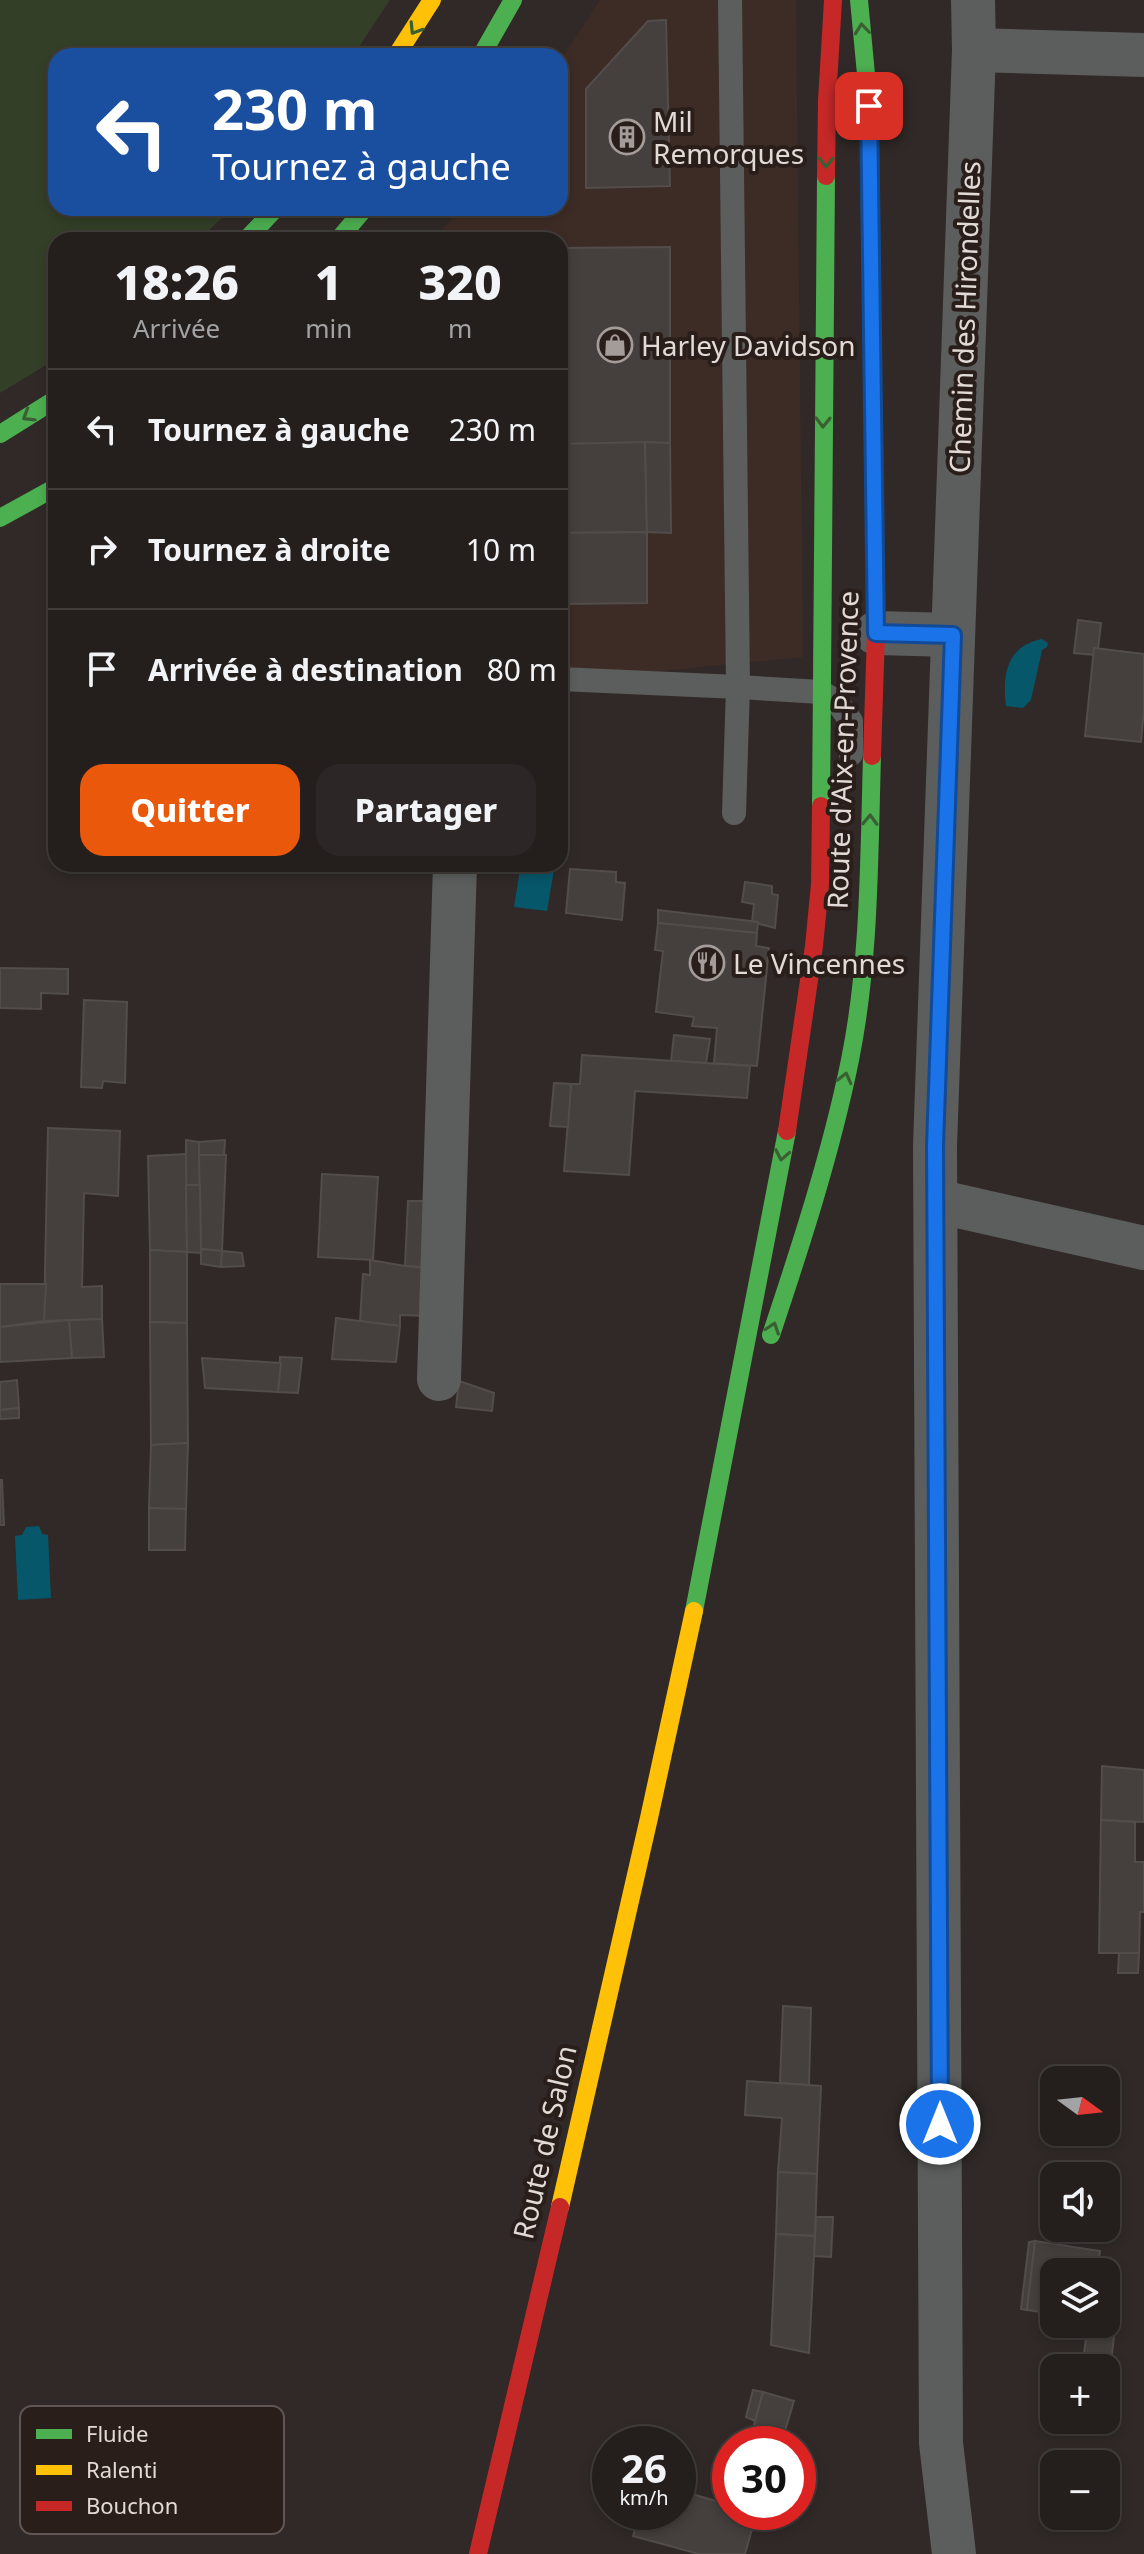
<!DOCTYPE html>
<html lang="fr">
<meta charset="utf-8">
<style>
body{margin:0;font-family:"Noto Sans",sans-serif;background:#2c2726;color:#f1f3f6;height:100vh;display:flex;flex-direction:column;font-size:30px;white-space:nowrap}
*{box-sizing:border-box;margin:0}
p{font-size:26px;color:#a3a2a4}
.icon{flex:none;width:44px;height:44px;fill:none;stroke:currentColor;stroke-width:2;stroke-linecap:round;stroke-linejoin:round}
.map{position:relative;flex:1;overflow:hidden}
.details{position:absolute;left:48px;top:232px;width:520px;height:640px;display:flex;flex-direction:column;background:#241f1d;border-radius:24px;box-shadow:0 4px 12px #0003,0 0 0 2px #413d3b}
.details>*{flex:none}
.top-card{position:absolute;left:48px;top:48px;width:520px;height:168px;border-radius:24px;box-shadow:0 4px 12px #0003,0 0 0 2px #413d3b;background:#1a4fa0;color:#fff;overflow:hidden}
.needle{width:52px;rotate:105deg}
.tools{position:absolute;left:1040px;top:2066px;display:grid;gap:16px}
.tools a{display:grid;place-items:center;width:80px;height:80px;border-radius:16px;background:#241f1d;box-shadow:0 4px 12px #0003,0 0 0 2px #413d3b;font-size:40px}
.speed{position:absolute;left:592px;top:2426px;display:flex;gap:16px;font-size:40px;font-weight:700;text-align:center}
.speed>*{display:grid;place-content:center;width:104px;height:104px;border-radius:50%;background:#241f1d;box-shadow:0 4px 12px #0003,0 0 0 2px #413d3b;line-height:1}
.speed small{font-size:20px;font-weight:400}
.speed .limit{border:12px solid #d22;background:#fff;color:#111}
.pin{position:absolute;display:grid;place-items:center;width:68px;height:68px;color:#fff;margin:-34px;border-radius:16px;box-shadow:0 4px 12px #0006}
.me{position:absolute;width:88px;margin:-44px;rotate:0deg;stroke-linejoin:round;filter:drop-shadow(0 0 6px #0008)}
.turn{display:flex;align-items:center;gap:28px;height:168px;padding:0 32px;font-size:36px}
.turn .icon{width:104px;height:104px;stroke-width:2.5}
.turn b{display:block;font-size:56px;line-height:68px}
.eta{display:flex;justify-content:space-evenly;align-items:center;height:136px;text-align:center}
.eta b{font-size:48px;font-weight:800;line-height:56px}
.button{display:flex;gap:16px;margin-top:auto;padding:16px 32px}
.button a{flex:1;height:92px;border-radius:24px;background:#ea580c;color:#fff;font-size:32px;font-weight:800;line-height:92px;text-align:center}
.button a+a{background:#2c2726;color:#f1f3f6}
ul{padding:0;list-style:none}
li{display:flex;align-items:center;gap:24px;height:120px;padding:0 32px;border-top:2px solid #413d3b}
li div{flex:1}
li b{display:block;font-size:30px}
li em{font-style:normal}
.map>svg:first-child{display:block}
.built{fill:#3d2c25}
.green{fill:#333f27}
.water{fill:#07576b}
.building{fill:#453f3d;stroke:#524d4b;stroke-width:2}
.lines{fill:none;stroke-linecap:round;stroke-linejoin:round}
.lane{stroke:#5c5e5d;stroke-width:24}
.street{stroke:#5c5e5d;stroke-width:44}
.fast{stroke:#4caf50;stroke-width:18}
.slow{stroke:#ffc107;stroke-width:18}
.jam{stroke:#c62828;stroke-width:18}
.oneway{stroke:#395f32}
.route-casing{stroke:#114b97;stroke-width:20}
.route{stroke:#1a73e8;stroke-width:14}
.labels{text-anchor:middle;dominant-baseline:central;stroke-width:8;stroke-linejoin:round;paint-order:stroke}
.poi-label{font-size:28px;fill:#e2dad7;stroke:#2a1e1a;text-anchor:start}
.street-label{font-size:28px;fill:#e2dad7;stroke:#2a1e1a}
.key{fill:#2a1e1a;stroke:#615653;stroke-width:2}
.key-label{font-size:22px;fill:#e2dad7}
</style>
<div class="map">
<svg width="1144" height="2554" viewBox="0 0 1144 2554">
<rect width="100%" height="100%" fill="#302927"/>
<path class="built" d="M 600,0 L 796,0 L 803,657 L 560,681 L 560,240 L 432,240 L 462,208 L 560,208 L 560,61 Z"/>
<path class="green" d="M 0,0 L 390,0 L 353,56 L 56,56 L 56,208 L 232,208 L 199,240 L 56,240 L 56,359 L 0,393 Z"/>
<g class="water">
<path d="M 1042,639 L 1048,643 L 1047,647 L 1042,650 L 1031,700 L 1023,708 L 1006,706 C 1002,674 1007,646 1042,639 Z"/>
<path d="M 521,864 L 555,864 L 547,911 L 514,907 Z"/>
<path d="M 39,1526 L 42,1534 L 48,1535 L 51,1598 L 18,1600 L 15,1536 L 22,1535 L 26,1527 Z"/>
</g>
<g class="building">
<path d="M 666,20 L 670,186 L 586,188 L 586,89 L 648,21 Z"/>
<path d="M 670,247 L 670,443 L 560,444 L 560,248 Z"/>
<path d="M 645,442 L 647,532 L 560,533 L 560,444 Z"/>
<path d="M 645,442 L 670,443 L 671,533 L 647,532 Z"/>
<path d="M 647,532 L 647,603 L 560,604 L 560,533 Z"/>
<path d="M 1078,620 L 1101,623 L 1098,649 L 1094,648 L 1094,655 L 1074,653 Z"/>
<path d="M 1094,648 L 1144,654 L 1144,709 L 1141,742 L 1085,736 Z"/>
<path d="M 570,869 L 616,872 L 616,882 L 625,883 L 622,920 L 566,913 Z"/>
<path d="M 745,882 L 772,886 L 772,894 L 778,895 L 775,928 L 752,922 L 754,904 L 742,902 Z"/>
<path d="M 658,910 L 758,922 L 757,933 L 658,923 Z"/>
<path d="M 658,923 L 757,933 L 756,946 L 769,948 L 757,1066 L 714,1063 L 717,1028 L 692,1026 L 694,1017 L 656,1012 L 663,951 L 655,950 Z"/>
<path d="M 0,968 L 68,969 L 68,994 L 41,993 L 41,1009 L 0,1008 Z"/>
<path d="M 84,1000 L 127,1002 L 125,1083 L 103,1081 L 102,1088 L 81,1087 Z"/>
<path d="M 674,1035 L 710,1039 L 706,1063 L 671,1061 Z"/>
<path d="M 582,1055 L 750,1066 L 747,1098 L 635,1091 L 629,1175 L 564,1171 L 571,1084 L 580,1084 Z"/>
<path d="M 554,1083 L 571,1084 L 568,1127 L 550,1126 Z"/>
<path d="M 48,1128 L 120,1131 L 118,1196 L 84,1193 L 82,1287 L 102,1286 L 102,1319 L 44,1321 Z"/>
<path d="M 186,1140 L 199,1142 L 200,1185 L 186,1185 Z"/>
<path d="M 225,1140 L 224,1155 L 199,1155 L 199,1142 Z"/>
<path d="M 186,1154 L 187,1252 L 150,1250 L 148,1156 Z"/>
<path d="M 199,1155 L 226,1155 L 222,1251 L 201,1249 Z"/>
<path d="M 322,1174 L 378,1177 L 373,1260 L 318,1257 Z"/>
<path d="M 186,1185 L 200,1185 L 201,1253 L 187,1252 Z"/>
<path d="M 408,1201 L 441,1201 L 438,1268 L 405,1266 Z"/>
<path d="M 201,1249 L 222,1251 L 221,1267 L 201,1264 Z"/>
<path d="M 150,1250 L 187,1252 L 187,1323 L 150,1322 Z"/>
<path d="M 222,1251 L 242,1253 L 244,1266 L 221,1267 Z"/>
<path d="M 370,1260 L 405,1266 L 429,1268 L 428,1316 L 400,1315 L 400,1326 L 360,1321 L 363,1274 L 370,1275 Z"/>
<path d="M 0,1284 L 46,1284 L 44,1321 L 0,1327 Z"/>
<path d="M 336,1318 L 400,1326 L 396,1362 L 332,1359 Z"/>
<path d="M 102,1319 L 104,1357 L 72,1358 L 69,1320 Z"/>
<path d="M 69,1320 L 72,1358 L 0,1362 L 0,1327 Z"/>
<path d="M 150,1322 L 187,1323 L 188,1443 L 151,1445 Z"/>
<path d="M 280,1357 L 302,1358 L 298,1393 L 278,1392 Z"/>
<path d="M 202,1358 L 281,1363 L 278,1392 L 205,1388 Z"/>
<path d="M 17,1380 L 19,1408 L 0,1410 L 0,1382 Z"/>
<path d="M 459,1381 L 494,1393 L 492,1411 L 456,1407 Z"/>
<path d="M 19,1408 L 19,1418 L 0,1419 L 0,1410 Z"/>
<path d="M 188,1443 L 186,1509 L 149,1508 L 151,1445 Z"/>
<path d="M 0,1480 L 2,1480 L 4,1525 L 0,1525 Z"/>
<path d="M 149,1508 L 186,1509 L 185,1550 L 149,1550 Z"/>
<path d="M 1102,1766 L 1144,1770 L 1144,1822 L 1101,1820 Z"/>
<path d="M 1101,1820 L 1135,1822 L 1135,1862 L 1144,1862 L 1144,1912 L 1140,1912 L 1139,1953 L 1099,1953 Z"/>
<path d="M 1119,1953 L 1139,1953 L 1138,1973 L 1118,1973 Z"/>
<path d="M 783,2006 L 811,2008 L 809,2085 L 780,2083 Z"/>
<path d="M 747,2081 L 821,2086 L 817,2174 L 778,2172 L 782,2118 L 745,2115 Z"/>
<path d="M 778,2172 L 817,2174 L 815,2236 L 776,2234 Z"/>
<path d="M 816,2217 L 833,2217 L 831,2257 L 814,2256 Z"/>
<path d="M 776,2234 L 815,2236 L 809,2353 L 771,2345 Z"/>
<path d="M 1035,2241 L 1027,2310 L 1021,2309 L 1029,2242 Z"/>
<path d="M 1035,2241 L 1100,2251 L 1097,2272 L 1054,2272 L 1054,2314 L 1027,2310 Z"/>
<path d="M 1106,2300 L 1118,2302 L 1110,2371 L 1106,2371 L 1106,2368 L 1082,2368 L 1088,2324 L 1106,2324 Z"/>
<path d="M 753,2390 L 763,2392 L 755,2421 L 746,2417 Z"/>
<path d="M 763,2392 L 794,2401 L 781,2444 L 749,2444 Z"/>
<path d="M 678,2490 L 730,2505 L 730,2512 L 773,2512 L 771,2519 L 756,2515 L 745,2554 L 699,2554 L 633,2536 L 640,2512 L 678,2512 Z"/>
</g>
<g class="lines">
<g class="lane">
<path d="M 730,0 L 738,687 L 821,692 L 837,702 L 851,721 L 851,754"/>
<path d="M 560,679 L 738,687 L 734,813"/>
</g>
<g class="street">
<path d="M 974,50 L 1144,55"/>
<path d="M 876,633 L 953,635"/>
<path d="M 936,1201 L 1144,1248"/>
<path d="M 439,1379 L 455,864"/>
<path d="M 954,2554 L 941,2443 L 935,1146 L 974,50 L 973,0"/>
</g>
<g class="fast">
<path d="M 859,0 L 869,106 L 870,218"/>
<path d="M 481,56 L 513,0"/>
<path d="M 246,240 L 276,208"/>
<path d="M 338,240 L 365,208"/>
<path d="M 0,434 L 56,399"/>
<path d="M 0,518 L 56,487"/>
<path d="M 821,806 L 826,176"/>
<path d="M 771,1335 C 801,1245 831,1153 850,1060 C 870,961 869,857 872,756"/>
<path d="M 694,1611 L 787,1131"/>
</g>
<g class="slow">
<path d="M 396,56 L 432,0"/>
<path d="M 560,2207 L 649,1818 L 694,1611"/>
</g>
<g class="jam">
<path d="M 826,176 L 827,101 L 833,0"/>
<path d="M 870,218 L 876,633 L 872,756"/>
<path d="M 787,1131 L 814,946 L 820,884 L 821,806"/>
<path d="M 478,2554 L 560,2207"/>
</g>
</g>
<defs><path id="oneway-chevron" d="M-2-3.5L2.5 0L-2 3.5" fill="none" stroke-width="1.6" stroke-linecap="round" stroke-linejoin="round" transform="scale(2)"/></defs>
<g class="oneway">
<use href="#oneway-chevron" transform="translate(415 29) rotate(122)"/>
<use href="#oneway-chevron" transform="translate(862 29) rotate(-96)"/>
<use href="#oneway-chevron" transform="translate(826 162) rotate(91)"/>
<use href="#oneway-chevron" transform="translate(28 416) rotate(148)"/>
<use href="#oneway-chevron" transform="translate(823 422) rotate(91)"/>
<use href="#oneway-chevron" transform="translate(870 820) rotate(-88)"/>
<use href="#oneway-chevron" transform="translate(845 1078) rotate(-76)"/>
<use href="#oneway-chevron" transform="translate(782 1155) rotate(101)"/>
<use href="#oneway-chevron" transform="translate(773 1328) rotate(-71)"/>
</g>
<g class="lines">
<g class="route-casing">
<path id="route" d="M 869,106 L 876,633 L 953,635 L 935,1146 L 940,2124"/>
</g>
<use href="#route" class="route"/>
</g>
<defs>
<g id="building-ring" transform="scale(1.8)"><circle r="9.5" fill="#2a1e1a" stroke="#a49c99" stroke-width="1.5"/><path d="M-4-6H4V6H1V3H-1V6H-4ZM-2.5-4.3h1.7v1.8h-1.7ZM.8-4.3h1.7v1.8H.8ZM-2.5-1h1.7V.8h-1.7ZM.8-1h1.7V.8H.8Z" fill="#a49c99"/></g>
<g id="shop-ring" transform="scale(1.8)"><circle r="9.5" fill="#2a1e1a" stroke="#a49c99" stroke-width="1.5"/><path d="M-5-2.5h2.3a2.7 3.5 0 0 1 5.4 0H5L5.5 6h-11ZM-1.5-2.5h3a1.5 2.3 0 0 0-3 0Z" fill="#a49c99"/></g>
<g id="restaurant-ring" transform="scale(1.8)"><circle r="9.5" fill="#2a1e1a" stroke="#a49c99" stroke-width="1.5"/><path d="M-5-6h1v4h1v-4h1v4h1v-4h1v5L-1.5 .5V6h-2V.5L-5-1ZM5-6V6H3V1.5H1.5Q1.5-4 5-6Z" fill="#a49c99"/></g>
</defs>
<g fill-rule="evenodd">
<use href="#building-ring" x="627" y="137"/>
<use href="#shop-ring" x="615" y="345"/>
<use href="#restaurant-ring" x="707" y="963"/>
</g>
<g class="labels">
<g class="poi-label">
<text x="653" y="121">Mil<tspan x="653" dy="32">Remorques</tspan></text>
<text x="641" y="345">Harley Davidson</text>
<text x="733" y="963">Le Vincennes</text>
</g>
<g class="street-label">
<text transform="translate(964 317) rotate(-88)">Chemin des Hirondelles</text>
<text transform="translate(842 750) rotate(-88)">Route d'Aix-en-Provence</text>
<text transform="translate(544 2142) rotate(-77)">Route de Salon</text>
</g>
</g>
<rect x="20" y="2406" width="264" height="128" rx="12" class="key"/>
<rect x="36" y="2429" width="36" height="10" fill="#4caf50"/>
<rect x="36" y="2465" width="36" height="10" fill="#ffc107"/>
<rect x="36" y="2501" width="36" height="10" fill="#c62828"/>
<g class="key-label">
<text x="86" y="2442">Fluide</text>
<text x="86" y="2478">Ralenti</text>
<text x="86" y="2514">Bouchon</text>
</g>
</svg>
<div class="tools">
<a><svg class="needle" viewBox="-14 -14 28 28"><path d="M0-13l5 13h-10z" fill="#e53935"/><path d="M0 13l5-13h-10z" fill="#a3a2a4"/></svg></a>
<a><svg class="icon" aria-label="sound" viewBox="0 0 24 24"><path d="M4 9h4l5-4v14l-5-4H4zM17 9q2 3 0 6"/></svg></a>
<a><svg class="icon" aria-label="layers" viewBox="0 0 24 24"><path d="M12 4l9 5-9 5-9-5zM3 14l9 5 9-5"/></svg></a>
<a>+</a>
<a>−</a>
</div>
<div class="speed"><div>26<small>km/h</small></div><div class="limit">30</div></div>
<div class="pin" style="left:869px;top:106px;background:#d93025"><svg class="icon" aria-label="arrive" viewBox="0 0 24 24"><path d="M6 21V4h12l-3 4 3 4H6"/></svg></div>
<svg class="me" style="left:940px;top:2124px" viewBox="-20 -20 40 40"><circle r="17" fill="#1a73e8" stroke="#fff" stroke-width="3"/><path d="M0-11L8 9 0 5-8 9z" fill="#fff"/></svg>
<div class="top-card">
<div class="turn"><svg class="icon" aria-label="left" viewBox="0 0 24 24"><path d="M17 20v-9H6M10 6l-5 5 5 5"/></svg><div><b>230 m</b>Tournez à gauche</div></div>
</div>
<section class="details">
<div class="eta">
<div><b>18:26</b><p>Arrivée</p></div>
<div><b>1</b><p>min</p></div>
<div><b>320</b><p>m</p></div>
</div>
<ul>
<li><svg class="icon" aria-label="left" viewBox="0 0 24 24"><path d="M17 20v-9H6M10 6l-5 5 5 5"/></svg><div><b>Tournez à gauche</b></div><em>230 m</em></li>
<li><svg class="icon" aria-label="right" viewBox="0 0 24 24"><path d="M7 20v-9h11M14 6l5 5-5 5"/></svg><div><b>Tournez à droite</b></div><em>10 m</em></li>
<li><svg class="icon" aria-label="arrive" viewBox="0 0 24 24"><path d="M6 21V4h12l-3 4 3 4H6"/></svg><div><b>Arrivée à destination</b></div><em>80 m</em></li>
</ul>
<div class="button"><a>Quitter</a><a>Partager</a></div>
</section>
</div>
